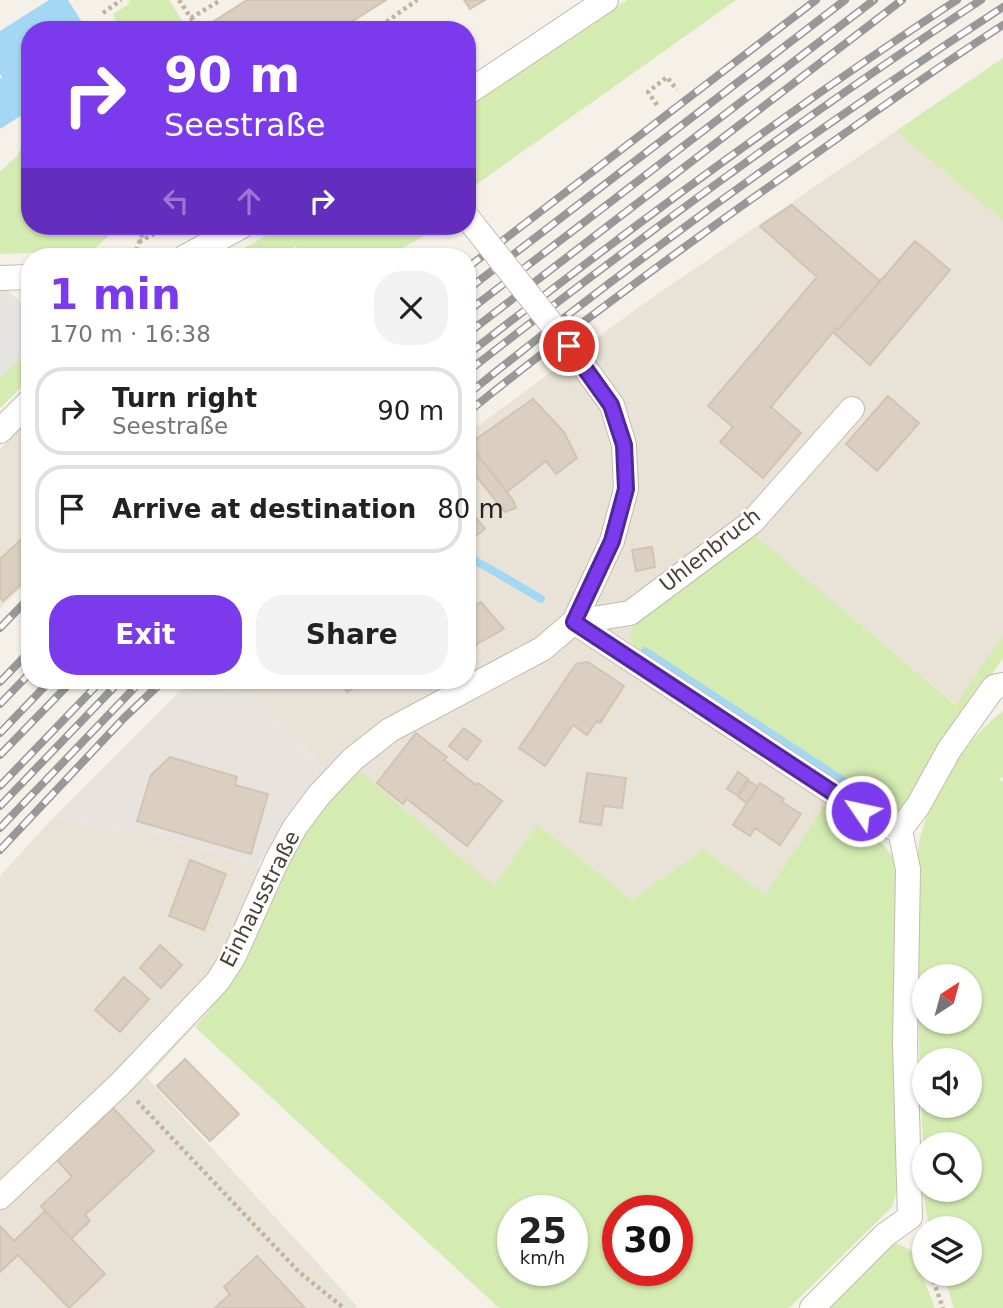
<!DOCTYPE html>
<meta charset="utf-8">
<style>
body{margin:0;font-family:"DejaVu Sans",sans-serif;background:#f2f2f2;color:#222;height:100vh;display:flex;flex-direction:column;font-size:26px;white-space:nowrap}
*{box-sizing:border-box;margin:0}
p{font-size:23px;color:#767676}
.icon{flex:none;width:38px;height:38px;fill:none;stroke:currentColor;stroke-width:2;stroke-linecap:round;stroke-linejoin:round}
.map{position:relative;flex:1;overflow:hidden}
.details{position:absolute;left:21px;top:248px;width:455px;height:441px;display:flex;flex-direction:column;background:#fff;border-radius:28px;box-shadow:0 2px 5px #0004}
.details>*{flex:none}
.hud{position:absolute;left:21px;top:21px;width:455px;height:214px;border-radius:28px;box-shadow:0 2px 5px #0004;background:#7c3aed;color:#fff;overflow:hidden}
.needle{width:46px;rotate:36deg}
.tools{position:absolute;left:912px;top:964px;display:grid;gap:14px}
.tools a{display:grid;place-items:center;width:70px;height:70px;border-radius:50%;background:#fff;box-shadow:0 2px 5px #0004;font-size:35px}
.speed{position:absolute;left:497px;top:1195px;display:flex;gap:14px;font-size:35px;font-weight:700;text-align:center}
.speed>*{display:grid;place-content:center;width:91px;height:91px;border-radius:50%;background:#fff;box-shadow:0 2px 5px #0004;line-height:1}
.speed small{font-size:18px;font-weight:400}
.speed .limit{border:10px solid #d22;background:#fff;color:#111}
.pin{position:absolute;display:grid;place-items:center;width:60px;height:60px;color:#fff;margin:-30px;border:4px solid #fff;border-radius:50%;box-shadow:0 2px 7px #0007}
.me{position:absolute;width:77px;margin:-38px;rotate:304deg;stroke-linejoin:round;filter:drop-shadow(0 0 5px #0008)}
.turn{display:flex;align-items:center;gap:24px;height:147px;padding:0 28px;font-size:32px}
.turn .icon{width:91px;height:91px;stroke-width:2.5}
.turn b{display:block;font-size:49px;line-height:60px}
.lanes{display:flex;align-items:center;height:66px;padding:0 28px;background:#0003;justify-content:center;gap:35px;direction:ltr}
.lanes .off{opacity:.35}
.round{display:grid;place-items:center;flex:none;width:74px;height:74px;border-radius:28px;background:#f2f2f2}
.summary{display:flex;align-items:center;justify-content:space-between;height:119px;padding:0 28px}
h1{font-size:42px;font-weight:700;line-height:52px;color:#7c3aed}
.action{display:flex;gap:14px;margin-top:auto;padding:14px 28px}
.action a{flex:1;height:80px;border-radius:28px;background:#7c3aed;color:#fff;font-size:28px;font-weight:700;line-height:80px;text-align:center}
.action a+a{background:#f2f2f2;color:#222}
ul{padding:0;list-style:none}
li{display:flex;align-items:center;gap:21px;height:88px;margin:0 14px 10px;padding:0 14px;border:4px solid #e0e0e0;border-radius:28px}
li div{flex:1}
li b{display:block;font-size:26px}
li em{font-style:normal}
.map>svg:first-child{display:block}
.residential{fill:#e9e3d7}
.industrial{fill:#e8e3de}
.green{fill:#d4ebb1;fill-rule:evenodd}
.parking{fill:#e6e4e1}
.water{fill:#a4d7f4}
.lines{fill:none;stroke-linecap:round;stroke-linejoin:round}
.stream{stroke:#a4d7f4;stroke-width:8}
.building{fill:#dacfc1;stroke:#d2c4b1;stroke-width:2}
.street-casing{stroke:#c4bbae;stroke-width:26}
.path{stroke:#c4b39c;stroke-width:4.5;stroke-dasharray:3.5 3.5;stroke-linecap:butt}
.street{stroke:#fff;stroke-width:24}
.rail-casing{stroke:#989898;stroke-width:8}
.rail{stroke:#fff;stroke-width:5;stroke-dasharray:16;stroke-linecap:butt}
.street-bridge-casing{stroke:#c4bbae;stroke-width:26;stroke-linecap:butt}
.street-bridge{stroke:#fff;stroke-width:24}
.route-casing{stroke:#51269a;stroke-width:18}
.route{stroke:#7c3aed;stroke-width:12}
.labels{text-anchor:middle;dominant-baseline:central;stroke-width:5;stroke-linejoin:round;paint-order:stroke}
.street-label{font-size:21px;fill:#494137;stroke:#fff}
</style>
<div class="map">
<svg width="1003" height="1308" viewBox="0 0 1003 1308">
<rect width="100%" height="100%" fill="#f5f1e9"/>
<g class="residential">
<path d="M 896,131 L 1003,221 L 1003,635 L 957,705 L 748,531 L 839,783 L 765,895 L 703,849 L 632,900 L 537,824 L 494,886 L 359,772 L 342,784 L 325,771 L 242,681 L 467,681 L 467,434 L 636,309 Z"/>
<path d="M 30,420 L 30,579 L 0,608 L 0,449 Z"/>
<path d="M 54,817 L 131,834 L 133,828 L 282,875 L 248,954 L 220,998 L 147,1078 L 357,1306 L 355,1308 L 0,1308 L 0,876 Z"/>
</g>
<path class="industrial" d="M 190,681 L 242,681 L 325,771 L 285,821 L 257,867 L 134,829 L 131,834 L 54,817 Z"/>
<g class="green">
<path d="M 132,0 L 169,0 L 188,30 L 120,30 L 113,14 L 129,4 L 128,2 Z"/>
<path d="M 627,0 L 736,0 L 470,189 L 467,184 L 467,106 L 470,103 Z"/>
<path d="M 1003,58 L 1003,221 L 896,131 Z"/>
<path d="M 30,140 L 30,226 L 119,226 L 93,250 L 0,254 L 0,172 L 18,155 L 25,141 Z"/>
<path d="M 282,226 L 441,226 L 387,257 L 304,257 L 296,246 L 276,257 L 229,257 Z"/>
<path d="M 30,349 L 30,379 L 0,408 L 0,377 Z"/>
<path d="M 748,530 L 956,705 L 1003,635 L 1003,658 L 906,806 C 898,813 893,814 883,811 L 640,652 C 629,642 629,635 634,622 Z"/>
<path d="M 1003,711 L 1003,777 L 999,779 L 1003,782 L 1003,1308 L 954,1308 L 943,1274 L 970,1274 L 970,1228 L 929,1228 L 919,1167 L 924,1166 C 920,1085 917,1005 918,925 C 918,896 914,862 921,834 C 934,787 965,741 1003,711 ZM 924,976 L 970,976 L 970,1022 L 924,1022 ZM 924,1060 L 970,1060 L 970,1106 L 924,1106 ZM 924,1144 L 970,1144 L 970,1190 L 924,1190 Z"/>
<path d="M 359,771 L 494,886 L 537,824 L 632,900 L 703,849 L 765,895 L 826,803 C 853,820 880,835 897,863 L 893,1082 L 899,1179 L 896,1193 L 892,1207 L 789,1308 L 499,1308 L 195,1027 C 215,1004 235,980 248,953 C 256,937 262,920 269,903 C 290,856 317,803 359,771 ZM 513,1211 L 572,1211 L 572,1270 L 513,1270 ZM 618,1211 L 677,1211 L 677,1270 L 618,1270 Z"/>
<path d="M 896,1243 L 907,1248 L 914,1254 L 935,1308 L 827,1308 L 887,1246 Z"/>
</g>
<path class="parking" d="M 0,284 L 30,310 L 30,349 L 0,377 Z"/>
<path class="water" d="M 49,0 L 68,0 L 87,30 L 30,30 L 30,110 L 0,129 L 0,79 L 2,77 L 0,74 L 0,31 Z"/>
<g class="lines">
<g class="stream">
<path d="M 467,556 C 492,570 516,584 541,599"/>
<path d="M 645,651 L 874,801"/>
</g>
</g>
<g class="building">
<path d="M 247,0 L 386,0 L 345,26 L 346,30 L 220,30 L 214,21 Z"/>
<path d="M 464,0 L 485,0 L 470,9 Z"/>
<path d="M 792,205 L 880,281 L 838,330 L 836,328 L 833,332 L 771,407 L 801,433 L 763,478 L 720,442 L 733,427 L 708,406 L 817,277 L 760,226 Z"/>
<path d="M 915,241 L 950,270 L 870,365 L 833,332 L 836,328 L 838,330 Z"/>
<path d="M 888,396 L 919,423 L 877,471 L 846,444 Z"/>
<path d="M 533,399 L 564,432 L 577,458 L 556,474 L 546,461 L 507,492 L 469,444 Z"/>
<path d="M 475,452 L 513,500 L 516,508 L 505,512 L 476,476 L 467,483 L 467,458 Z"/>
<path d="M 467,506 L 485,529 L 468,542 L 467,542 Z"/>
<path d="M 30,531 L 30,576 L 3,601 L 0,597 L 0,559 Z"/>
<path d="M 652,547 L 655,567 L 636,571 L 632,550 Z"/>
<path d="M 481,602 L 504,629 L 477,644 L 467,626 L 467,609 Z"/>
<path d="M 467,626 L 477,645 L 467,650 Z"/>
<path d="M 588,662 L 624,686 L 600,723 L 597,721 L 587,735 L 573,725 L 545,766 L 519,748 L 576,664 Z"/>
<path d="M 340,681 L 364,681 L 347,692 Z"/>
<path d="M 464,728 L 481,741 L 467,760 L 449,746 Z"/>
<path d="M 416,733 L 447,757 L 444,760 L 476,785 L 478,783 L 502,801 L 467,846 L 407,799 L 403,804 L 377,783 Z"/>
<path d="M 170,757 L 237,777 L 235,785 L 268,794 L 251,854 L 137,821 L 151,775 Z"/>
<path d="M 738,772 L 748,779 L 737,795 L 727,789 Z"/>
<path d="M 587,773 L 626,778 L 622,808 L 604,806 L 601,825 L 580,822 Z"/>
<path d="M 749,781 L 758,787 L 747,803 L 738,797 Z"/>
<path d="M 760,783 L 784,799 L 782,802 L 801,814 L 780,845 L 755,828 L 750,836 L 733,825 Z"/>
<path d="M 190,860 L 226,874 L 204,930 L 169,916 Z"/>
<path d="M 160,945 L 182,965 L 161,988 L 140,968 Z"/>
<path d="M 124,977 L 149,999 L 120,1032 L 95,1010 Z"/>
<path d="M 185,1059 L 239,1114 L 210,1141 L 157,1086 Z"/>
<path d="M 113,1108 L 154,1151 L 85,1215 L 90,1221 L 71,1239 L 41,1206 L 72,1177 L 57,1160 Z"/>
<path d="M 45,1211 L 105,1274 L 69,1308 L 18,1255 L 0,1272 L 0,1226 L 14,1241 Z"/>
<path d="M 257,1256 L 305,1308 L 215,1308 L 230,1294 L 224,1287 Z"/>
</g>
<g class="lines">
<g class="street-casing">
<g id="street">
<path d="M 467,93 L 606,0"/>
<path d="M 185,257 L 242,226"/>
<path d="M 0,278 L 30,277"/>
<path d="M 0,431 L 30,401"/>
<path d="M 574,622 L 879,823 L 900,830"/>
<path d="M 574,622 L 630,613 L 752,522 L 852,409"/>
<path d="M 0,1197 L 120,1084 L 218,981 L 235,954 L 276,862 L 295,827 L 319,795 L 353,759 L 390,730 L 542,649 L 574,622 L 612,541 L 626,489 L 624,445 L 612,405 L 569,346"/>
<path d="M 812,1308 L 885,1235 L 910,1217 L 905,1044 L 908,869 L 900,830 L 918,806 L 949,750 L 994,687 L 1003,685"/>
</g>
</g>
<g class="path">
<path d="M 179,0 L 199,30"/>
<path d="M 103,13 L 121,0"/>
<path d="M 191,18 L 221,0"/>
<path d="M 375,30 L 417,0"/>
<path d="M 657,105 L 648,92 L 667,77 L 677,90"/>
<path d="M 139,242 L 168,226"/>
<path d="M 134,257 L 145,226"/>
<path d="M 137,1101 L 299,1272 L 344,1308"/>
<path d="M 919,1241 L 924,1255"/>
<path d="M 931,1274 L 943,1308"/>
</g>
<use href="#street" class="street"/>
<g class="rail-casing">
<g id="rail">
<path d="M 467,268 L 816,0"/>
<path d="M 467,290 L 845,0"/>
<path d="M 467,312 L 874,0"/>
<path d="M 467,334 L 902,0"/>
<path d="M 467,355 C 626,231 788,110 957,0"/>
<path d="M 467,372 C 634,242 804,116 981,0"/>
<path d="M 467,395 C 638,256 819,127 1003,7"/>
<path d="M 467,413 C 577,324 691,241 807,160 C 872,114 936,68 1003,25"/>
<path d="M 0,628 L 30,597"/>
<path d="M 0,682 L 30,651"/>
<path d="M 0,704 L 30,673"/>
<path d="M 0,733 L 50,681"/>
<path d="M 0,755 L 72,681"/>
<path d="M 0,786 L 101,681"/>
<path d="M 0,806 L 120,681"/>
<path d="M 0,828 L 141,681"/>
<path d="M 0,850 L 124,718 L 163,681"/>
</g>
</g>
<use href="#rail" class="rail"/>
<g class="street-bridge-casing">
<path id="street-bridge" d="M 467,217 L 569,346"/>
</g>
<use href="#street-bridge" class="street-bridge"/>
</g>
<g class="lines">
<g class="route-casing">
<path id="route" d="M 569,346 L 611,405 L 624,445 L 626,489 L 612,541 L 574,622 L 861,811"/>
</g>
<use href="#route" class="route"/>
</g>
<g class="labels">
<g class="street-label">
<text transform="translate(710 550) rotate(-38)">Uhlenbruch</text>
<text transform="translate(260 899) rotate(-63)">Einhausstraße</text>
</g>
</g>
</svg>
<div class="tools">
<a><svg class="needle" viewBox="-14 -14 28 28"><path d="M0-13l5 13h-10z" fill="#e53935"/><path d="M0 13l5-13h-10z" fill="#767676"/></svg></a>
<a><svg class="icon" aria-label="sound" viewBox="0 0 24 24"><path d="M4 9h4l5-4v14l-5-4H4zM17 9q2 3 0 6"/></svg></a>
<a><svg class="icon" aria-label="search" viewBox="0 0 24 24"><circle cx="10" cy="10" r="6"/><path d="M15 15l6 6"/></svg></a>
<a><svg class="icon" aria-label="layers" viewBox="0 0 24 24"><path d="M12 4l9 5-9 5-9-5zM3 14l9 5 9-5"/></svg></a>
</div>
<div class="speed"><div>25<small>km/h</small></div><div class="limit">30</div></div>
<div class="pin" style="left:569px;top:346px;background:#d93025"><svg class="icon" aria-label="arrive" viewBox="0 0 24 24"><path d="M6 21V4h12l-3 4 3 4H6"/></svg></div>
<svg class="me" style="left:861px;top:811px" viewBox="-20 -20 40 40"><circle r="17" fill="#7c3aed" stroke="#fff" stroke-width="3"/><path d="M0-11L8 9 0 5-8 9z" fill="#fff"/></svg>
<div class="hud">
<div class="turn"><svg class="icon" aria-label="right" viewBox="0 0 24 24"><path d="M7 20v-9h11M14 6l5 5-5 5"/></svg><div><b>90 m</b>Seestraße</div></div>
<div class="lanes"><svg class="icon off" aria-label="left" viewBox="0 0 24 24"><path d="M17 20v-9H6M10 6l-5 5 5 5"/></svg><svg class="icon off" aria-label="ahead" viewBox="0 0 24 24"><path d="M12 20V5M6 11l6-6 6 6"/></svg><svg class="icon" aria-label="right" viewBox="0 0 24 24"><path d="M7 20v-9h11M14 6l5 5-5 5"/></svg></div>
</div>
<section class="details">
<div class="summary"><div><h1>1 min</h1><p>170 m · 16:38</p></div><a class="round"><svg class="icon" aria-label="close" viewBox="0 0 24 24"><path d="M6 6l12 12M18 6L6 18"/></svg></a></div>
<ul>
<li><svg class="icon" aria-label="right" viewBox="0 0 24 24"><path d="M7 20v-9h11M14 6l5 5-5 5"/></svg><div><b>Turn right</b><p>Seestraße</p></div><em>90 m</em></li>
<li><svg class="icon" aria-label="arrive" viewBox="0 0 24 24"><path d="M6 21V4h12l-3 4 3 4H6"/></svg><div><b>Arrive at destination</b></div><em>80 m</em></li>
</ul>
<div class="action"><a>Exit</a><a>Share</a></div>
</section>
</div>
